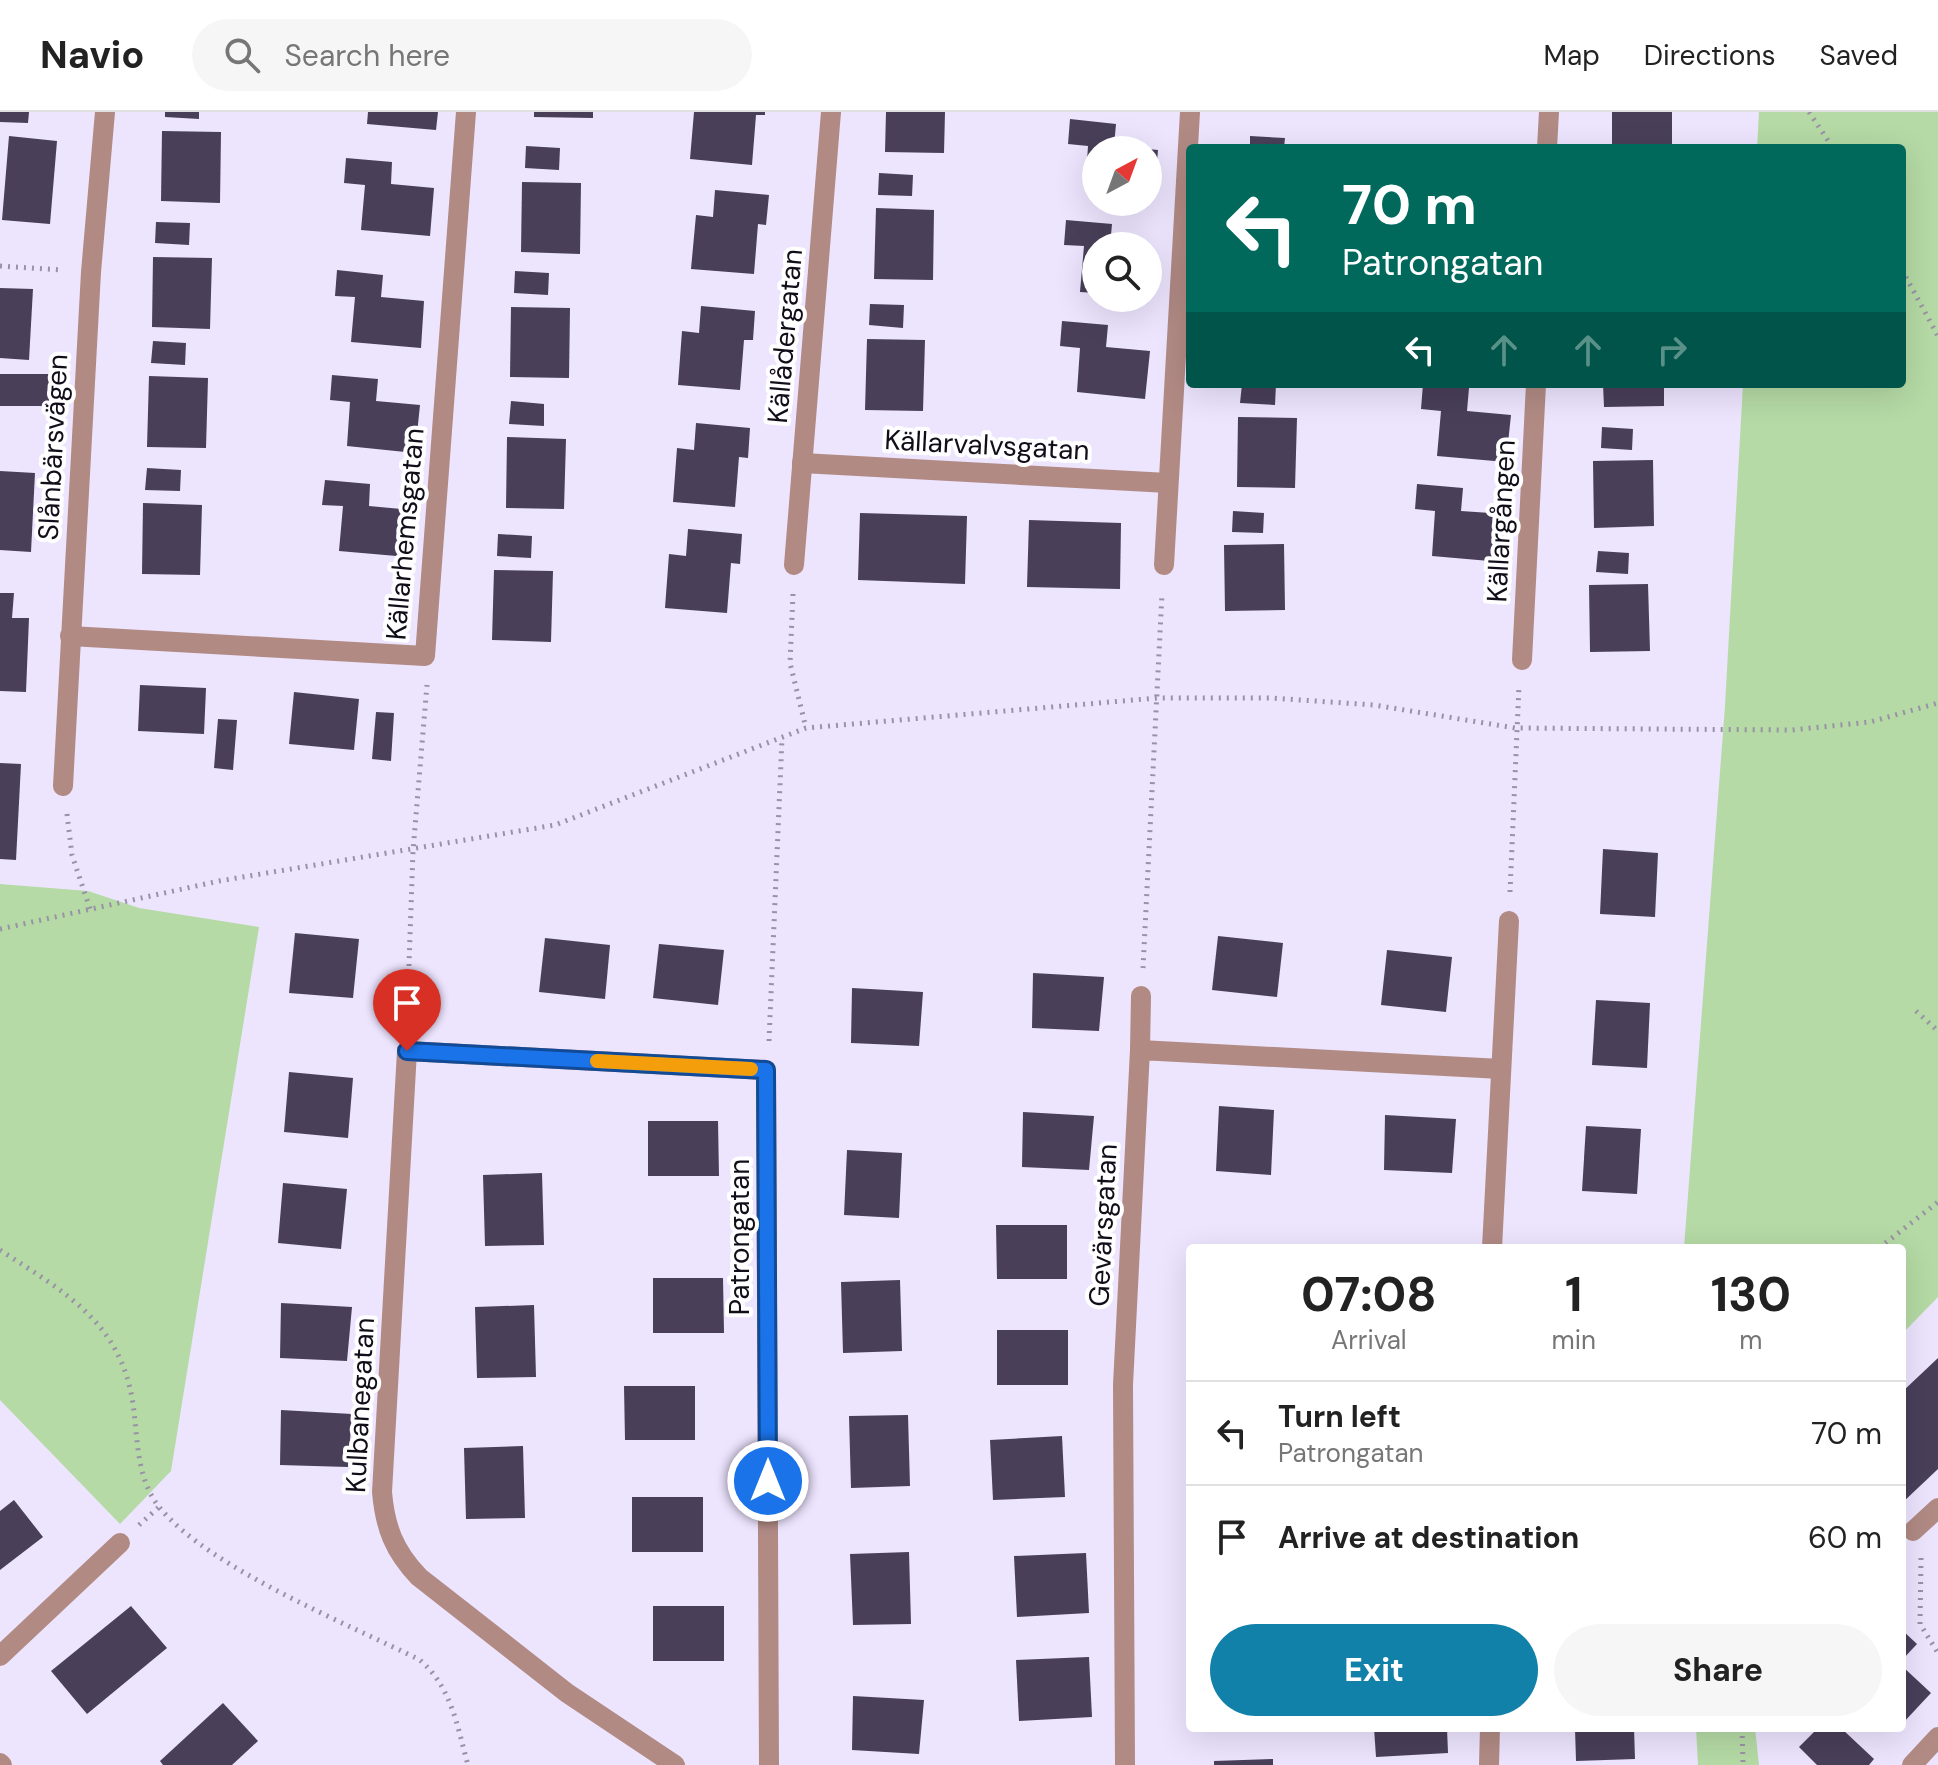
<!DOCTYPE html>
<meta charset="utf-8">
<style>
body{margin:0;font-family:"DM Sans",sans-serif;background:#f6f6f6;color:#222;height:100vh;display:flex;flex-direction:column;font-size:30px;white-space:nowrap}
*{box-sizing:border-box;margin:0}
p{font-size:26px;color:#767676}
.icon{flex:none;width:44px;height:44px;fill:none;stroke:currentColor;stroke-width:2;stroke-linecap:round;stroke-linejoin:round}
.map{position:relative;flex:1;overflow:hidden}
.drawer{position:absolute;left:1186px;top:1132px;width:720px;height:488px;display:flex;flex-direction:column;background:#fff;border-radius:8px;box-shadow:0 8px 32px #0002}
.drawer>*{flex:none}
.guide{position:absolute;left:1186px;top:32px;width:720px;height:244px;border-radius:8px;box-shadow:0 8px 32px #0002;background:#00695c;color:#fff;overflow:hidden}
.needle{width:52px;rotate:41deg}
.fabs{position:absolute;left:1082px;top:24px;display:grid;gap:16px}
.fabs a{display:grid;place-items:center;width:80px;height:80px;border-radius:50%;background:#fff;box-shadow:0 8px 32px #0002;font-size:40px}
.pin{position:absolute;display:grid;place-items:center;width:68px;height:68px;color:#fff;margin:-82px -34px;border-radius:50% 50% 50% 0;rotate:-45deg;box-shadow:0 0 8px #0007}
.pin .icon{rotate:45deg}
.me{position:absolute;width:88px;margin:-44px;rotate:0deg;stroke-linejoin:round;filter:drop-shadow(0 0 6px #0008)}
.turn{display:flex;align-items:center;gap:28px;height:168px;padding:0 24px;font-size:36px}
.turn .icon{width:104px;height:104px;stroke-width:2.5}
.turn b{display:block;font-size:56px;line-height:68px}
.lanes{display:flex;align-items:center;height:76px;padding:0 24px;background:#0003;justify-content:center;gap:40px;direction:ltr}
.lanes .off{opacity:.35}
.eta{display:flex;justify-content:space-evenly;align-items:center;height:136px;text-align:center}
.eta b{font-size:48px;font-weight:700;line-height:56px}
.action{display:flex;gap:16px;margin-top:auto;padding:16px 24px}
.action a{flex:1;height:92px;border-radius:48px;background:#1281a9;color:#fff;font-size:32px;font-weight:700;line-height:92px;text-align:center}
.action a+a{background:#f6f6f6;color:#222}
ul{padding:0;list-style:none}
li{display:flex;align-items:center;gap:24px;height:104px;padding:0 24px;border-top:2px solid #e0e0e0}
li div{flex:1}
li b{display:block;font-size:30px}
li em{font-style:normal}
header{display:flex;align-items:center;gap:48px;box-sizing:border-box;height:112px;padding:0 40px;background:#fff;border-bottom:2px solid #e0e0e0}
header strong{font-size:38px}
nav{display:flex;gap:44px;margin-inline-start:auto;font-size:28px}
.search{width:560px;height:72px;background:#f6f6f6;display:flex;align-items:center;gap:20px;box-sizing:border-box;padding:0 28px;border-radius:44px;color:#767676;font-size:30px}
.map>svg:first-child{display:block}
.green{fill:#b5daa5}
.building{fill:#493f59}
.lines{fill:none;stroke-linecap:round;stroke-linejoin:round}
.path{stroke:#9992a6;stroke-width:5;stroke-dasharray:2 6;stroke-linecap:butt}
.minor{stroke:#b18a84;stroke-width:20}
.route-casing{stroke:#114b97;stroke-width:20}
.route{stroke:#1a73e8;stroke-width:14}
.slow{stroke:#f59e0b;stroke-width:14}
.labels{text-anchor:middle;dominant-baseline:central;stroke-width:8;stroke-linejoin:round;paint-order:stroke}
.street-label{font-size:28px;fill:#120e19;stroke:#fff}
</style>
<header>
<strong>Navio</strong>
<div class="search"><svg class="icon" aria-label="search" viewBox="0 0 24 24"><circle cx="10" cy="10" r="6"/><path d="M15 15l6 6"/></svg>Search here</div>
<nav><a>Map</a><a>Directions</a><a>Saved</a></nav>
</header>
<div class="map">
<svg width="1938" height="1653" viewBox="0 0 1938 1653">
<rect width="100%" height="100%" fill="#ede4fe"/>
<g class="green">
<path d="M 1759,0 L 1938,0 L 1938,1185 L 1902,1222 L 1902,1136 L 1684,1136 L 1725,594 L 1743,272 L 1902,272 L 1902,36 L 1757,36 Z"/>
<path d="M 0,772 L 88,779 L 139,796 L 259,815 L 171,1359 L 120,1412 L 0,1288 Z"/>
<path d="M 1696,1616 L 1755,1616 L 1759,1653 L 1698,1653 Z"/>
</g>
<g class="building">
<path d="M 0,0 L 29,0 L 28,11 L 0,10 Z"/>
<path d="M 165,0 L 199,0 L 199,7 L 165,5 Z"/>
<path d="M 368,0 L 438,0 L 436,18 L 367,12 Z"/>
<path d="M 534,0 L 593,0 L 593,6 L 534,5 Z"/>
<path d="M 694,0 L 765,0 L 765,3 L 756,3 L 752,53 L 690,47 Z"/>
<path d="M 886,0 L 945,0 L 944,41 L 885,40 Z"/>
<rect x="1612" y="0" width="60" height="36"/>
<path d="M 1070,7 L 1116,12 L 1114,34 L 1138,36 L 1096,38 L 1096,80 L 1085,79 L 1088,34 L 1068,32 Z"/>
<path d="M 162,19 L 221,20 L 220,91 L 161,89 Z"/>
<path d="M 9,24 L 57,29 L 50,112 L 2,108 Z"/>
<path d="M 1250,24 L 1285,26 L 1284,36 L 1250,36 Z"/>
<path d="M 526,34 L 560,36 L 559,58 L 525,56 Z"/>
<path d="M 1148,37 L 1158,38 L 1154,85 L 1148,84 Z"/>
<path d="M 346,46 L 392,50 L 391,72 L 434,76 L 430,124 L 361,118 L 365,73 L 344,71 Z"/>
<path d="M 879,61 L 913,63 L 912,84 L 878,83 Z"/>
<path d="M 522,70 L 581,71 L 580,142 L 521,140 Z"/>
<path d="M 715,78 L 769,83 L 766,113 L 758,112 L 754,162 L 691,157 L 696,103 L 713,105 Z"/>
<path d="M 876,96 L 934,98 L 933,168 L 874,167 Z"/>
<path d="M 1066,108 L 1112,112 L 1110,134 L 1096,134 L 1096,181 L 1080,180 L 1084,134 L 1064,133 Z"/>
<path d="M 156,110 L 190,111 L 189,133 L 155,131 Z"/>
<path d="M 1148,138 L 1154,139 L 1150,178 L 1148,178 Z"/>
<path d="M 153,145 L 212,146 L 210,217 L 152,215 Z"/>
<path d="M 337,158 L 383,163 L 381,185 L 424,189 L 421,236 L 351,230 L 355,185 L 335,184 Z"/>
<path d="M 515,159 L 549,161 L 548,183 L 514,181 Z"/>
<path d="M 0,176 L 33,177 L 29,248 L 0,246 Z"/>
<path d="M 870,192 L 904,193 L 903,216 L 869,213 Z"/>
<path d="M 701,194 L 755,199 L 753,228 L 744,228 L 740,278 L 678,273 L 682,219 L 699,221 Z"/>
<path d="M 511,195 L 570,196 L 569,266 L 510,265 Z"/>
<path d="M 1062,209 L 1108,213 L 1106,235 L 1150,239 L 1145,287 L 1077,280 L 1080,236 L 1060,234 Z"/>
<path d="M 867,227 L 925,228 L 923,299 L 865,298 Z"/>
<path d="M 153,229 L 186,231 L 185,253 L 151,251 Z"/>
<rect x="0" y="262" width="49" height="32"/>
<path d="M 332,263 L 378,267 L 376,289 L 420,293 L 415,341 L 347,334 L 350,290 L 330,288 Z"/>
<path d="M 149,264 L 208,266 L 206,336 L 147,335 Z"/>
<path d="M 1242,272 L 1276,272 L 1275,293 L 1240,291 Z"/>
<path d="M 1423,272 L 1469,276 L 1467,299 L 1511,303 L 1506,350 L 1437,344 L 1441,299 L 1421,297 Z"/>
<path d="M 1603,272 L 1664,272 L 1664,294 L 1604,295 Z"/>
<path d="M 511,289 L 544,292 L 544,314 L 509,312 Z"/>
<path d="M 1238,305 L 1297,306 L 1295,376 L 1237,375 Z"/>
<path d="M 696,311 L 750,316 L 748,346 L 739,345 L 735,395 L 673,390 L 677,336 L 694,338 Z"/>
<path d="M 1602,315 L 1633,317 L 1632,338 L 1601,336 Z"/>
<path d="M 507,325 L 566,327 L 564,397 L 506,396 Z"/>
<path d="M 1653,348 L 1654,414 L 1594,416 L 1593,349 Z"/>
<path d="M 147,356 L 181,358 L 180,379 L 145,378 Z"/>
<path d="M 0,359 L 35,361 L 31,440 L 0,438 Z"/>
<path d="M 325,368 L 370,372 L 369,394 L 412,398 L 408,445 L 339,439 L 343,394 L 322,393 Z"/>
<path d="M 1417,372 L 1463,376 L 1461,399 L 1505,402 L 1501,450 L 1432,444 L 1435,399 L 1415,397 Z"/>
<path d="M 143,391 L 202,393 L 200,463 L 142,462 Z"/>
<path d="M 1233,399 L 1264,401 L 1263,421 L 1232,420 Z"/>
<path d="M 860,401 L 967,404 L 965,472 L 858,468 Z"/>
<path d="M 1029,408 L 1121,411 L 1120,477 L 1027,475 Z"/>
<path d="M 688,417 L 742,422 L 740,452 L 731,451 L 727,501 L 665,496 L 669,442 L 686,444 Z"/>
<path d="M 498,422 L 532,424 L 531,446 L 497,444 Z"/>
<path d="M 1284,432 L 1285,498 L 1225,499 L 1224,433 Z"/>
<path d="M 1598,439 L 1629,441 L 1628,462 L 1596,460 Z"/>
<path d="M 494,458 L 553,459 L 551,530 L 492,528 Z"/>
<path d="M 1648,472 L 1650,539 L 1590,540 L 1589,473 Z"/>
<path d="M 0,481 L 14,481 L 12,506 L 29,506 L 26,580 L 0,579 Z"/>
<path d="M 140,573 L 206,576 L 204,622 L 138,619 Z"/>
<path d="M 294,580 L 359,587 L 354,638 L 289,632 Z"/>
<path d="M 376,600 L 394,601 L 391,649 L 372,647 Z"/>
<path d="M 218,607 L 237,608 L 233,658 L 214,656 Z"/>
<path d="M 0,651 L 21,652 L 16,748 L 0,747 Z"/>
<path d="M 1603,737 L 1658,741 L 1655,805 L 1600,802 Z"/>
<path d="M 295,821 L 359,827 L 353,886 L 289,881 Z"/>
<path d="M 1218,824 L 1283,831 L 1277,885 L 1212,878 Z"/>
<path d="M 545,826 L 610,833 L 605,887 L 539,880 Z"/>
<path d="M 659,832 L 724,838 L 718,893 L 653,886 Z"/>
<path d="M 1387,838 L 1452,845 L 1446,900 L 1381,893 Z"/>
<path d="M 1033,861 L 1104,865 L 1099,919 L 1032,916 Z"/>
<path d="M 852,876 L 923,880 L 919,934 L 851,931 Z"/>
<path d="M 1596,888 L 1650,891 L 1647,956 L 1592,953 Z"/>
<path d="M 289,960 L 353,966 L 348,1026 L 284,1020 Z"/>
<path d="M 1219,994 L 1274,998 L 1271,1063 L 1216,1059 Z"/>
<path d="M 1023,1000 L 1094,1004 L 1089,1058 L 1022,1055 Z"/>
<path d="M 1385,1003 L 1456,1007 L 1452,1061 L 1384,1058 Z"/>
<path d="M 648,1009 L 718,1009 L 719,1064 L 648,1064 Z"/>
<path d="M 1586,1014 L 1641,1017 L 1637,1082 L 1582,1079 Z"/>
<path d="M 847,1038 L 902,1041 L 899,1106 L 844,1103 Z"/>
<path d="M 542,1061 L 544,1133 L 485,1134 L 483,1063 Z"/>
<path d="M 283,1071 L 347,1077 L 341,1137 L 278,1131 Z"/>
<path d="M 996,1113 L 1067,1113 L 1067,1167 L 997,1167 Z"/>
<path d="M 653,1166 L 723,1166 L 724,1221 L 653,1221 Z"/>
<path d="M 900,1168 L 902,1239 L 843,1241 L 841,1170 Z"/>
<path d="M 281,1191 L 352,1195 L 347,1249 L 280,1246 Z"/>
<path d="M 534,1193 L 536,1265 L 477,1266 L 475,1195 Z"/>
<rect x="997" y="1218" width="71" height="55"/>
<path d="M 1938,1246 L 1938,1357 L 1902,1391 L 1902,1280 Z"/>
<path d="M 624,1274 L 695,1274 L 695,1328 L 625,1328 Z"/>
<path d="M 281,1298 L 352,1302 L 348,1355 L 280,1353 Z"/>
<path d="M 908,1303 L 910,1374 L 851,1376 L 849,1304 Z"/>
<path d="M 1062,1324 L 1065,1385 L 993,1388 L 990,1328 Z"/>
<path d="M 523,1334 L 525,1406 L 466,1407 L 464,1336 Z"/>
<rect x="632" y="1385" width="71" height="55"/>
<path d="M 14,1388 L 43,1425 L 0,1458 L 0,1399 Z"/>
<path d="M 909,1440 L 911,1512 L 853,1513 L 850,1442 Z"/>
<path d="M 1086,1441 L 1089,1501 L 1017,1505 L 1014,1444 Z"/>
<path d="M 131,1494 L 167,1536 L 87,1602 L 51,1559 Z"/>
<rect x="653" y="1494" width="71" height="55"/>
<path d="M 1902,1518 L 1917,1532 L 1902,1548 Z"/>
<path d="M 1089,1545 L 1092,1605 L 1019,1609 L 1016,1548 Z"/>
<path d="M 1902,1554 L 1931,1581 L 1902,1612 Z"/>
<path d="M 853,1584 L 924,1588 L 919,1642 L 852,1638 Z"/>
<path d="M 223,1591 L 258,1629 L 232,1653 L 163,1653 L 160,1649 Z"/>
<path d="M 1374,1616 L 1447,1616 L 1448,1641 L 1376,1645 Z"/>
<path d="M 1575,1616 L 1634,1616 L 1635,1647 L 1576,1649 Z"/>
<path d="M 1818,1616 L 1841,1616 L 1874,1647 L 1869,1653 L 1817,1653 L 1799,1635 Z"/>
<path d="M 1273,1647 L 1273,1653 L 1214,1653 L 1214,1649 Z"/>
</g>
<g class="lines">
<g class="path">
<path d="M 1809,0 L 1833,36"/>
<path d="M 0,154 L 62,158"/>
<path d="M 1902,158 L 1938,224"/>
<path d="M 793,482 L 790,551 L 806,616"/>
<path d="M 67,702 L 72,743 L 90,797"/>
<path d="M 1510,780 L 1519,574"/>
<path d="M 0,817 L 219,769 L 555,713 L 806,616 L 1157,586 L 1271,586 L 1374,593 L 1515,616 L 1792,618 L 1870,610 L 1938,591"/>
<path d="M 1143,856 L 1162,482"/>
<path d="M 1916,899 L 1938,919"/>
<path d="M 407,910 L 413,739 L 427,573"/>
<path d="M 769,929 L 782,626"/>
<path d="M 1879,1136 L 1938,1090"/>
<path d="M 0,1138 C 64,1180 121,1210 133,1292 C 138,1327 136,1367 160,1396 C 209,1456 348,1512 420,1548 C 452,1576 457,1614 468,1653"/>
<path d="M 139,1413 L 159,1395"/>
<path d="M 1921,1446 L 1920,1512 L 1938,1541"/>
<path d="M 1742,1616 L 1743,1653"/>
</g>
<g class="minor">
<path d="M 1547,36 L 1549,0"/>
<path d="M 802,351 L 1168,371"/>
<path d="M 794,453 L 831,0"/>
<path d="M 1164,453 L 1190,0"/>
<path d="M 70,524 L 425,544 L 466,0"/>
<path d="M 1522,548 L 1536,272"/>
<path d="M 63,674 L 91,160 L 105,0"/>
<path d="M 1140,938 L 1141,884"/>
<path d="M 1492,1136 L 1509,809"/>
<path d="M 1913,1419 L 1938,1396"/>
<path d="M 0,1544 L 120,1431"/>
<path d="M 0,1651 L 2,1653"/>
<path d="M 675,1653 L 567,1581 L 419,1465 C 394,1439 385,1415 382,1380 L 407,939 L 766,958 L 769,1653"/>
<path d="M 1125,1653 L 1123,1273 L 1140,938 L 1501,957"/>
<path d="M 1489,1653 L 1490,1616"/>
<path d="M 1912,1653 L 1938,1625"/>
</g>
</g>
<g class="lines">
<g class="route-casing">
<path id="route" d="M 407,939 L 766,958 L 768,1369"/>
</g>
<use href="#route" class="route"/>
<path class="slow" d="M 597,949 L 751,957"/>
</g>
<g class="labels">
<g class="street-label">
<text transform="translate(785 224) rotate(-85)">Källådergatan</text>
<text transform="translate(987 333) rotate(3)">Källarvalvsgatan</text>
<text transform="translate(53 335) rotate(-87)">Slånbärsvägen</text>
<text transform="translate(1501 409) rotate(-87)">Källargången</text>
<text transform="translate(405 422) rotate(-85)">Källarhemsgatan</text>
<text transform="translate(1103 1113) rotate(-87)">Gevärsgatan</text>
<text transform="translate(739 1125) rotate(-90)">Patrongatan</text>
<text transform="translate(360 1293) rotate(-87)">Kulbanegatan</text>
</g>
</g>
</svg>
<div class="fabs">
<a><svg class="needle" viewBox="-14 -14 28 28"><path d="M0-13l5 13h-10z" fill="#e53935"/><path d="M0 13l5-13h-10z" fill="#767676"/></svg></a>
<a><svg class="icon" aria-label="search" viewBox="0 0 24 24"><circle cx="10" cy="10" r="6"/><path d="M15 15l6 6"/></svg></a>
</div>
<div class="pin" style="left:407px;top:939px;background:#d93025"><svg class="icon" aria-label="arrive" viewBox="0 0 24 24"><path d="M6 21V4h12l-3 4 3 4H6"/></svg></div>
<svg class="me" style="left:768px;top:1369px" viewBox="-20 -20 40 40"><circle r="17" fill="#1a73e8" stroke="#fff" stroke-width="3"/><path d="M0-11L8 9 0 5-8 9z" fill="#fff"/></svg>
<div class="guide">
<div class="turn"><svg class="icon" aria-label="left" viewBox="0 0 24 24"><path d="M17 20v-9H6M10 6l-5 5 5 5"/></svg><div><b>70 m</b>Patrongatan</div></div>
<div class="lanes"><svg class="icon" aria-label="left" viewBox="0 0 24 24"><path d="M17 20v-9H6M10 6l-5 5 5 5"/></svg><svg class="icon off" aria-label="ahead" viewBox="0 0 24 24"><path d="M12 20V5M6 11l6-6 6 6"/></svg><svg class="icon off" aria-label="ahead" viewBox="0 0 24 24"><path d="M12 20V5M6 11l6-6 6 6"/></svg><svg class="icon off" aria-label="right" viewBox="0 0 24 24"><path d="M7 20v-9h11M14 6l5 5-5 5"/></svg></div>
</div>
<section class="drawer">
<div class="eta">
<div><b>07:08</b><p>Arrival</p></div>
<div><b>1</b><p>min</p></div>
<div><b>130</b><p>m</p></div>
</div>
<ul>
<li><svg class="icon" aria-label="left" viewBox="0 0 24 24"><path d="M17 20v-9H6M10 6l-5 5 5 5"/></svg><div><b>Turn left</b><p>Patrongatan</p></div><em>70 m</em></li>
<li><svg class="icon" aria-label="arrive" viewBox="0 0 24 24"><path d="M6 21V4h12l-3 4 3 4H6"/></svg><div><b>Arrive at destination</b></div><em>60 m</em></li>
</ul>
<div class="action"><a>Exit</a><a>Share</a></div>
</section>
</div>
